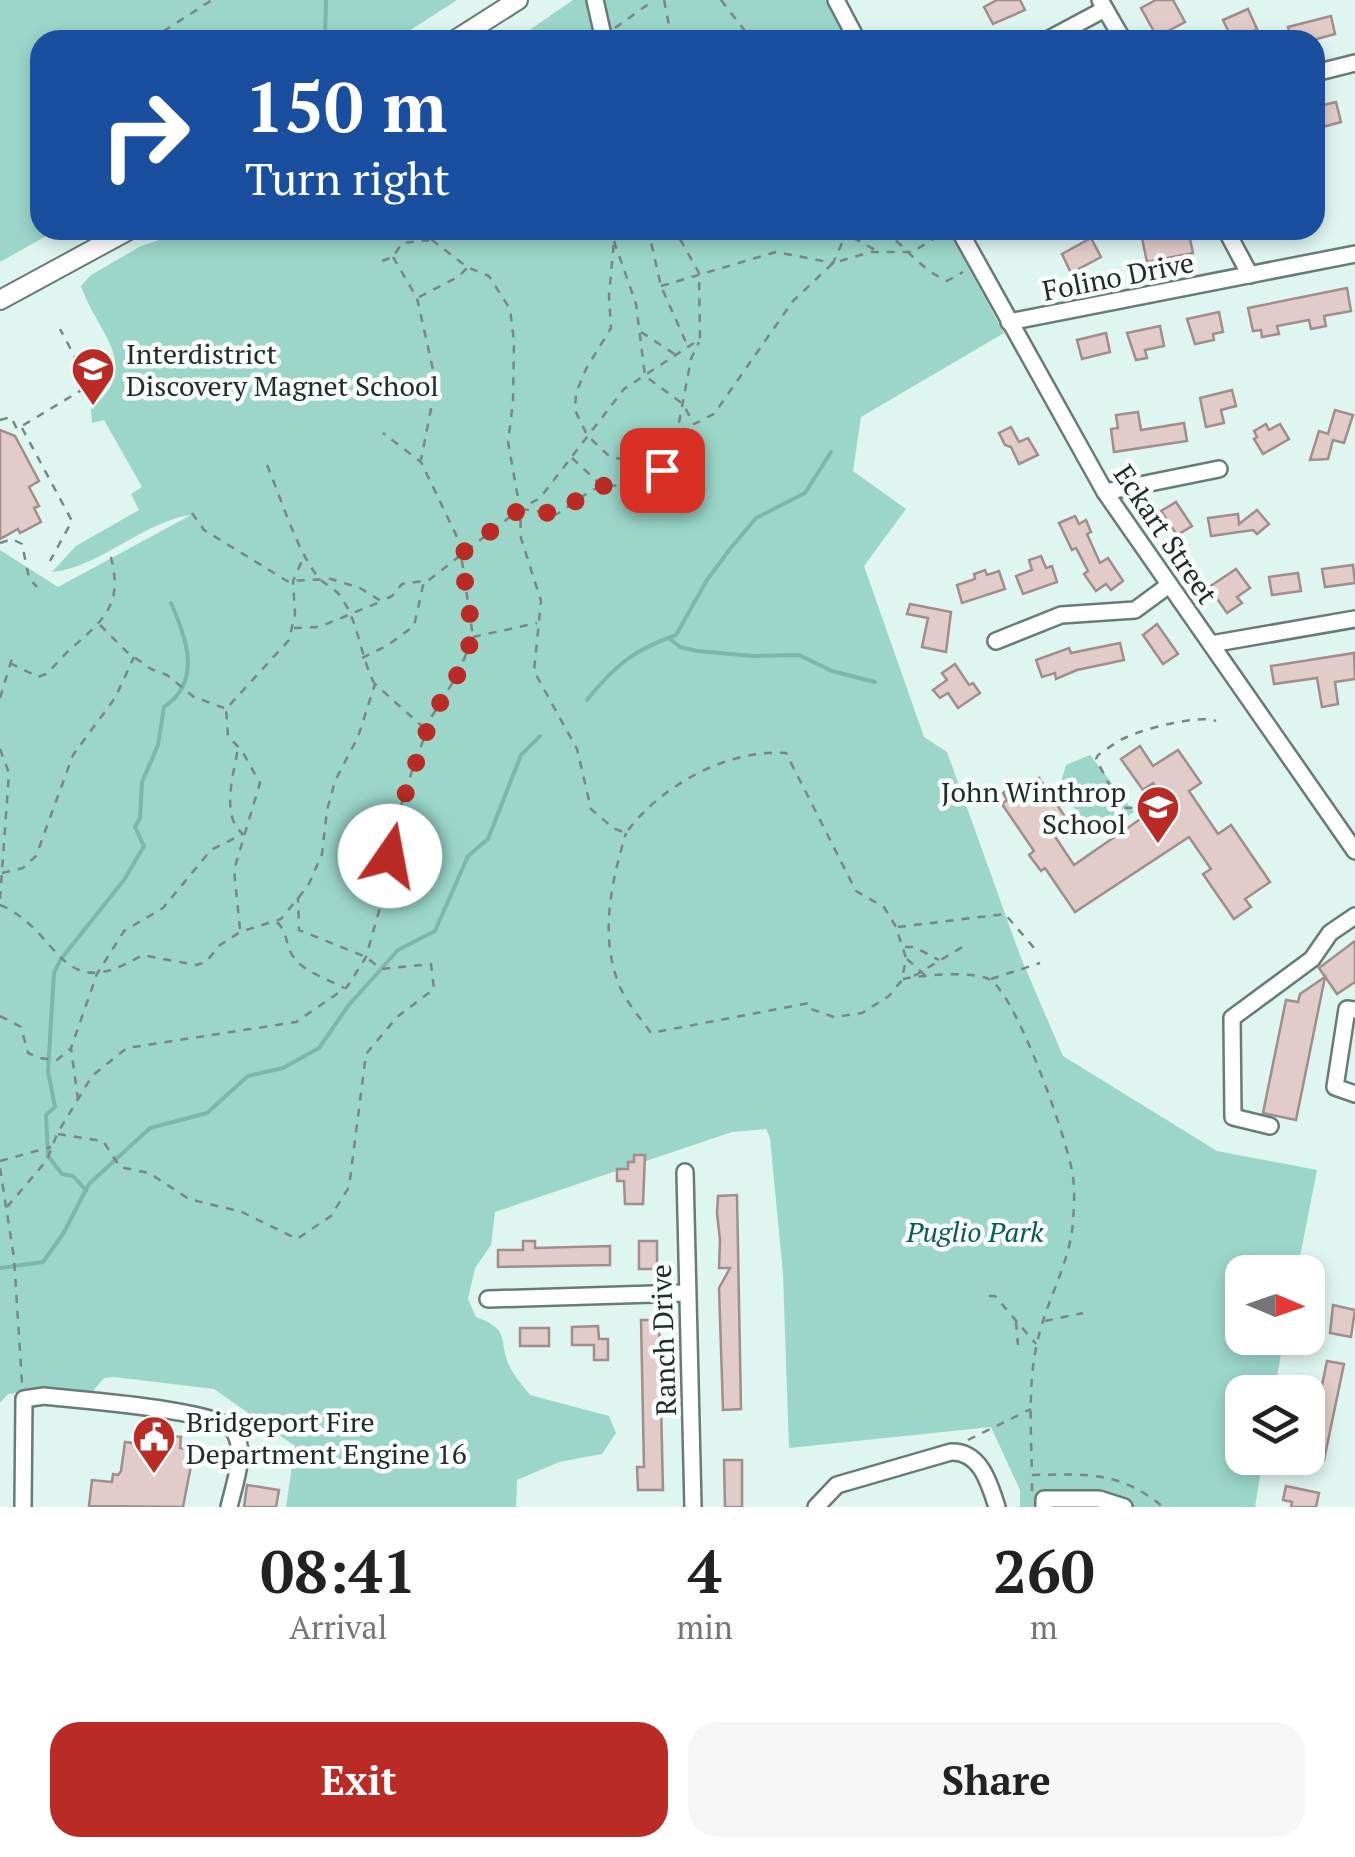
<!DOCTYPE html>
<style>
body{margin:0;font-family:"PT Serif",serif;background:#f6f6f6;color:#222;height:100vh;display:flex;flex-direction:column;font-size:38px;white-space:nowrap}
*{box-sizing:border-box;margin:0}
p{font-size:32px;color:#767676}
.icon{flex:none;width:55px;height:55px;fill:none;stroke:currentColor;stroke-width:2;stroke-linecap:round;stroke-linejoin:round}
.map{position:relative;height:1507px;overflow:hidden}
.side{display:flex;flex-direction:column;background:#fff;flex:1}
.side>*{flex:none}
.hud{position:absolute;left:30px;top:30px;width:1295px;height:210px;border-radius:30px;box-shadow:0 5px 15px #0003;background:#1a4fa0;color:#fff;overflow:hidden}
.needle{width:65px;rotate:92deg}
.fabs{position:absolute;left:1225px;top:1255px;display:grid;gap:20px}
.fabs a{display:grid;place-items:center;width:100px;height:100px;border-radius:20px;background:#fff;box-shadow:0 5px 15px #0003;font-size:50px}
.pin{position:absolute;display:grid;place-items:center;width:85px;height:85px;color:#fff;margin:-42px;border-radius:20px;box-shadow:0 5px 15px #0006}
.me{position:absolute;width:110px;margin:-55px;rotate:12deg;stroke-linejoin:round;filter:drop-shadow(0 0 8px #0008)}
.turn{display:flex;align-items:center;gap:35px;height:210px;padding:0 50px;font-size:45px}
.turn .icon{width:130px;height:130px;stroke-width:2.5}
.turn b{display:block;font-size:70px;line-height:85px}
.eta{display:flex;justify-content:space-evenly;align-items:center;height:170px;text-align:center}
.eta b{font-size:60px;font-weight:700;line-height:70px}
.button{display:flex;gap:20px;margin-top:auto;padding:20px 50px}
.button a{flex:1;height:115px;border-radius:30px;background:#ba2b26;color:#fff;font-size:40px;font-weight:700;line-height:115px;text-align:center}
.button a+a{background:#f6f6f6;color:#222}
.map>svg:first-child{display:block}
.green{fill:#9bd6c9}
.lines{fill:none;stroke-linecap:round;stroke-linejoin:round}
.stream{stroke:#7db7ab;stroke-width:4}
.building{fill:#e1ccc9;stroke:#a18d8a;stroke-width:2.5}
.minor-casing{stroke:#687c77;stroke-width:20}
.major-casing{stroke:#687c77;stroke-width:22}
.path{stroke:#788784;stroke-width:2.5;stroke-dasharray:8 8;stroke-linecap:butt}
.minor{stroke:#fff;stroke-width:15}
.major{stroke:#fff;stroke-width:18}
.route{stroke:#ba2b26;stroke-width:18;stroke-dasharray:0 32.4}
.labels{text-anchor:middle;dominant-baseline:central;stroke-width:9;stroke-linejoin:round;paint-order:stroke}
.street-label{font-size:28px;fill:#232c2a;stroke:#fafefd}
.poi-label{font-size:28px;fill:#232c2a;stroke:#fafefd;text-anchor:start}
.park-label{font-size:28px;font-style:italic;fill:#095d51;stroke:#fafefd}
</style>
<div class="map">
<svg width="1355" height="1507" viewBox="0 0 1355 1507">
<rect width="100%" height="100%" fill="#dff5f0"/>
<g class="green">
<path d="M 0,0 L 457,0 L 395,40 L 40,40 L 40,230 L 57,230 L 0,262 Z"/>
<path d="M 573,0 L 825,0 L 846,40 L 515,40 Z"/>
<path d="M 187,230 L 948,230 L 1004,333 L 861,417 L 853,471 L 906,509 L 864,566 L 924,737 L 947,752 L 1021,958 L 1063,1056 L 1217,1151 L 1317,1170 L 1297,1272 L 1242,1272 L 1242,1338 L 1284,1338 L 1274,1392 L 1242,1392 L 1242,1458 L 1263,1458 L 1255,1507 L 1020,1507 L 1020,1490 L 991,1427 L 789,1448 L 783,1274 L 770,1138 L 766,1129 L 732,1132 L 495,1212 L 491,1245 L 475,1268 L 468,1299 L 476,1317 C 513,1331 497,1340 510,1367 C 515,1377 523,1386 530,1395 L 609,1416 L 616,1433 L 602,1454 L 559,1462 L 517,1480 L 516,1507 L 286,1507 L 295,1446 L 214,1389 L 114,1377 L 104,1378 L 93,1391 L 49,1389 L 8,1394 L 0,1403 L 0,550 L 58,587 L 191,515 C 144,521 99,568 52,572 L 76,546 L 139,510 L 131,494 L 142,487 L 104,420 L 92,423 L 91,408 C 144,366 97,333 81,286 L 91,275 L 139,247 Z"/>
<path d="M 1090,755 L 1134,812 L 1092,838 L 1060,785 L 1066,765 Z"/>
</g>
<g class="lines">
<g class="stream">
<path d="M 325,40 L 326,0"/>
<path d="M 669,638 L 680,647 L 697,651 L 754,656 L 799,655 L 832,671 L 875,682"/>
<path d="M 587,700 C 615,665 634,650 676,635 L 707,580 L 730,549 L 756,518 L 805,493 L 831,452"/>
<path d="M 86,1190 L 73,1176 L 62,1174 L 48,1156 L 46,1115 L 55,1107 L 48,1071 L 54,973 L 61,959 L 124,880 L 144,846 L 135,827 L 140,818 L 142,782 L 158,745 L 164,707 C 203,681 186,637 171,603"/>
<path d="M 0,1268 L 43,1262 L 63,1234 L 89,1184 L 150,1128 L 207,1113 L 248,1076 L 283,1068 L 319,1048 L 348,1006 L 398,950 L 435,931 L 468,856 L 488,839 L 521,755 L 540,736"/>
</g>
</g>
<g class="building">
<path d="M 997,0 L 1020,0 L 1025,10 L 993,24 L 984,7 Z"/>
<path d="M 1156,0 L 1173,0 L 1185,22 L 1157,37 L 1141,8 Z"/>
<path d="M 1248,9 L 1257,29 L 1243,36 L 1241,32 L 1231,37 L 1223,20 Z"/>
<path d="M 1331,16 L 1335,34 L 1313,40 L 1291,40 L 1288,27 Z"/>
<path d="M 1336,102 L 1341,122 L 1315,129 L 1315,107 Z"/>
<path d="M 1180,230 L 1188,230 L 1193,253 L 1147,262 L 1142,238 Z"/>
<path d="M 1091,238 L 1101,257 L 1071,273 L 1062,254 Z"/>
<path d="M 1347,288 L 1351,311 L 1324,316 L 1326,326 L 1311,329 L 1309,320 L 1277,326 L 1279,334 L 1262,337 L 1261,330 L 1253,331 L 1248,308 Z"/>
<path d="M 1219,312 L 1223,332 L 1213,334 L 1214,340 L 1195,344 L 1187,319 Z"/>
<path d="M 1160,326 L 1164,346 L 1145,350 L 1147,358 L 1136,360 L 1127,333 Z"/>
<path d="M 1106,333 L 1110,352 L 1082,359 L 1077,340 Z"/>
<path d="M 1232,390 L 1236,406 L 1221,410 L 1224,423 L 1206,427 L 1200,398 Z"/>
<path d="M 1335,410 L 1353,415 L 1344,443 L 1333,440 L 1328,459 L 1310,460 L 1319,431 L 1328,434 Z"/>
<path d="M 1138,412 L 1141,430 L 1184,423 L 1187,441 L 1114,452 L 1111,429 L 1118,428 L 1116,415 Z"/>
<path d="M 1266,424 L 1269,430 L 1280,424 L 1289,439 L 1263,454 L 1254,439 L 1257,437 L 1254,431 Z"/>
<path d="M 1011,427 L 1019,442 L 1028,438 L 1038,455 L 1019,464 L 1011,447 L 1005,445 L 999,433 Z"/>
<path d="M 0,430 L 15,436 L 39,481 L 29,487 L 39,506 L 34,508 L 41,522 L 20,533 L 18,529 L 0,539 Z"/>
<path d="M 1176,502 L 1192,526 L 1177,535 L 1161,511 Z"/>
<path d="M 1257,510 L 1269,524 L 1257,534 L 1253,530 L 1211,536 L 1208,518 L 1238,514 L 1239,524 Z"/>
<path d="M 1075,516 L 1079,524 L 1086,520 L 1091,532 L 1087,534 L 1100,563 L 1108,558 L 1123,581 L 1111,590 L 1106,584 L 1096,591 L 1084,574 L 1088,571 L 1076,548 L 1072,550 L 1059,523 Z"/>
<path d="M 1041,556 L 1046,568 L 1052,566 L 1057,582 L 1023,594 L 1016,576 L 1032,570 L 1029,560 Z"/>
<path d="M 1353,565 L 1355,583 L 1325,587 L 1322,569 Z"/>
<path d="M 1236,569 L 1250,588 L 1237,597 L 1242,603 L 1227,613 L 1209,587 Z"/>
<path d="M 985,570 L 987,575 L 999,571 L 1005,589 L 962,603 L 957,585 L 975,579 L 974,574 Z"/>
<path d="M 1298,573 L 1301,591 L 1272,595 L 1269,577 Z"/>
<path d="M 910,604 L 951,612 L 946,652 L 922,647 L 928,618 L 907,614 Z"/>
<path d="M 1157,624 L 1178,654 L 1163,664 L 1143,635 Z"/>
<path d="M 1120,643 L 1124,660 L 1077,670 L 1056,679 L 1055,673 L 1042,677 L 1036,660 L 1069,648 L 1071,653 Z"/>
<path d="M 1354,653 L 1355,679 L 1335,682 L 1338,704 L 1322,707 L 1317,678 L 1274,684 L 1271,666 Z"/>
<path d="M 955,664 L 969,685 L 973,683 L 980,693 L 958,708 L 948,693 L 940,698 L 933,690 L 947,680 L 942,673 Z"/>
<path d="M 1140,746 L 1153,766 L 1178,750 L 1201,783 L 1189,791 L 1218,834 L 1231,825 L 1270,882 L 1245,899 L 1251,907 L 1234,919 L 1203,874 L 1211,869 L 1189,837 L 1075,912 L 1045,868 L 1041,871 L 1029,855 L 1034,851 L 1002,804 L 1007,800 L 1003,793 L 1018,782 L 1023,789 L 1039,778 L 1070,824 L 1054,835 L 1074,865 L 1165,802 L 1153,783 L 1143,790 L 1121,759 Z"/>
<path d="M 1355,941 L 1355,982 L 1337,994 L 1319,968 Z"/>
<path d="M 1325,977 L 1296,1120 L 1263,1113 L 1286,1000 L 1298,1002 L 1300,994 Z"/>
<path d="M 634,1155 L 645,1155 L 643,1204 L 625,1204 L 624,1181 L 617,1181 L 617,1169 L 628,1169 L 628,1162 L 634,1162 Z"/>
<path d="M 737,1195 L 741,1409 L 723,1410 L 719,1288 L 730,1268 L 719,1268 L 720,1240 L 717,1213 L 718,1196 Z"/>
<path d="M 523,1241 L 535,1241 L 535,1248 L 610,1246 L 610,1265 L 498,1267 L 498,1250 L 523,1250 Z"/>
<rect x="639" y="1241" width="18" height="28"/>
<path d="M 1333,1305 L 1355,1310 L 1351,1337 L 1330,1333 Z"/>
<path d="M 641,1320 L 659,1320 L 663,1490 L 638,1490 L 637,1467 L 644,1467 Z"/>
<path d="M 598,1326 L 599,1339 L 608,1339 L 608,1360 L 594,1360 L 594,1345 L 572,1345 L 572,1327 Z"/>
<rect x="520" y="1328" width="29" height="18"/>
<path d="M 1327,1361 L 1344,1364 L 1324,1460 L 1308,1457 L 1308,1424 L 1314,1425 Z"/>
<path d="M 169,1436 L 181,1437 L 180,1448 L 194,1450 L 183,1507 L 89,1506 L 92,1480 L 112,1482 L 113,1474 L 118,1475 L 121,1471 L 125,1442 L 168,1448 Z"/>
<path d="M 724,1460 L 742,1460 L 742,1507 L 725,1507 Z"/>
<path d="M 247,1485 L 279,1490 L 276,1507 L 244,1507 Z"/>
<path d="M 1286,1486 L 1319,1493 L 1316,1507 L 1291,1507 L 1292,1502 L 1283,1500 Z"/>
</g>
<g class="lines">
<g class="minor-casing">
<g id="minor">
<path d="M 595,0 L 604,40"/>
<path d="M 836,0 L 857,40"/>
<path d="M 1100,0 L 1123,40"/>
<path d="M 1047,40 L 1105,9"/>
<path d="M 1315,73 L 1355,63"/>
<path d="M 959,230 L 1105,492 L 1355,851"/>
<path d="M 1226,230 L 1250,275"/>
<path d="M 1009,322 L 1355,254"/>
<path d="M 1105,492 L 1219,469"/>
<path d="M 996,641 L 1061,615 L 1135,610 L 1169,585"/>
<path d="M 1211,644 L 1355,619"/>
<path d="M 1355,1010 L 1347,1009 L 1335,1087 L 1355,1094"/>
<path d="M 1270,1126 L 1233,1117 L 1232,1018 L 1312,959 L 1330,933 L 1355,916"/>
<path d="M 685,1172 L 693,1507"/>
<path d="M 488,1299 L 686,1293"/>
<path d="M 23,1507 L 24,1399 L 44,1396 C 75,1400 219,1409 234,1431 C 247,1452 234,1485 229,1507"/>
<path d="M 816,1507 L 837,1485 L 951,1452 C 980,1451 989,1482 997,1507"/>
<path d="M 1044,1507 L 1044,1499 L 1099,1499 L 1124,1507"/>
</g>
</g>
<g class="major-casing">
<g id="major">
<path d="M 455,40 L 518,0"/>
<path d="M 0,300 L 129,230"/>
</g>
</g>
<g class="path">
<path d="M 664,0 L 672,40"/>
<path d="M 721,0 L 752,40"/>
<path d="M 615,28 L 654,0"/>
<path d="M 150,40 L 212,0"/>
<path d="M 419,230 L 467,267 L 489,276 L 510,309 L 514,342 L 513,402 L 508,442 L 520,509 L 521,538 L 541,601 L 534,671 L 577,749 L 591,809 L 613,828 L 626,833 C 660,786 727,749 786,753 L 856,891 L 884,907 L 896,927 L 906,958 L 902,980 L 889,996 L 862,1013 L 834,1017 L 811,1009 L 809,1003 L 651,1033 C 641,1019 627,1003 620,987 C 599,937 611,883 626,833"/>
<path d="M 609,230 L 614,241 L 609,296 L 611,328 L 586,369 L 576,393 L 575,410 L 587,435 L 609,456 L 662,470"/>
<path d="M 643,230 L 651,242 L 661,286 L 688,347"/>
<path d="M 839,230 L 877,251"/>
<path d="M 884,230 C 905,247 922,270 947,281 L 963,272"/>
<path d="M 614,241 L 636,304 L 645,376 L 683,404 L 694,424 L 714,414 L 793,301 L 833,263 L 871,252 L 912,252 L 943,233"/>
<path d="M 393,257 L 417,298 L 436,383 L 421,460"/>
<path d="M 382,261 L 393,257 L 402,243 L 431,240"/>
<path d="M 661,286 L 776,252 L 833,263 L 846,234"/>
<path d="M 419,297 L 458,277 L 467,268"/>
<path d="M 641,332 L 676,355"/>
<path d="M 0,420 L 11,417 L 17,429 L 80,391 L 83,372 L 60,329"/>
<path d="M 22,428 L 72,521 L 50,561"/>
<path d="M 572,458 L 602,486"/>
<path d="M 267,465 C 281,498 296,549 318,577 C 325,585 336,589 341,597 C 359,623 360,655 374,683"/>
<path d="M 521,509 L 557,514 L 592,490 L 606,485 L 635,487 L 660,478 L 675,444 L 691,359 L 699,342"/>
<path d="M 192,513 L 204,530 L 287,581 L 331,579 L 360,588 L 381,601 L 392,596 L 402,584 L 429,580 L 520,509 L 540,498 L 624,389 L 700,339 L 699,273 L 675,230"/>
<path d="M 0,543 L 12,539 L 22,544 L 29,578 L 37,587"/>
<path d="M 100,625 L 127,652 L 151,669 L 167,675 L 194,697 L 224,708"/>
<path d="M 294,628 L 319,627 L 380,602"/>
<path d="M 473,637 L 537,623"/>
<path d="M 362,658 L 388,645 L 414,626 L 424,581"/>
<path d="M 10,663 L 38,677 L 46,674 C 56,665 64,654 74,646 C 111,614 123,599 109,550"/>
<path d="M 0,698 L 13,655"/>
<path d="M 0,749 L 9,773 L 0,899"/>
<path d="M 1161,796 L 1145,807 L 1126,808 L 1116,797 L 1096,759 L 1098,755 C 1107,749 1117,741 1127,737 C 1143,729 1201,714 1216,721"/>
<path d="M 2,873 L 23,868 L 36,856 L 73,755 L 115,698 L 134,657"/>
<path d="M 0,905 C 62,931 58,1007 142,955 L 196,965 L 206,962 L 220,945 L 240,932 L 281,919 L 308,886 L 322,854 L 327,810 L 335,781 L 358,737 L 375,684 L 424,728"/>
<path d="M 277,922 C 287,932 285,939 290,951 C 299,971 326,978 344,988"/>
<path d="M 898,927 L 1005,914 L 1035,949"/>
<path d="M 240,929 L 234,870 L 260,783 L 242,751 L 228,736 L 226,709 L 289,640 L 295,614 L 293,581 L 305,554"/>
<path d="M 905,947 L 914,947 L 939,960"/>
<path d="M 907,959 L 927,977"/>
<path d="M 914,976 L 964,946"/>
<path d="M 903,979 C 920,975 979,970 992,981 C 1019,1003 1068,1140 1073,1177 C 1075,1191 1074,1208 1073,1222 C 1070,1261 1050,1294 1040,1331 C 1027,1377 1031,1428 1032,1475"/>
<path d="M 991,979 L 1040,963"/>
<path d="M 0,1016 L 21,1027 L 28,1053 L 39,1058 L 57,1060 L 70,1049"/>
<path d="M 78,1100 L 71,1048 L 97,974 L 124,931 L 163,908 L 211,850 L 243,834 C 220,816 234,773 238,748"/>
<path d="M 58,1134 L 103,1141 L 120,1167 L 149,1173 L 189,1199 L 242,1212 L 297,1239 L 331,1216 L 349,1187 L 366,1054 L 397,1017 L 434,989 L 431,964 L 381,969 L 366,957 L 299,930 L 298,897"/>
<path d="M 0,1161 L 51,1147"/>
<path d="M 0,1168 L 14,1258 L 22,1383"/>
<path d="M 7,1207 L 47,1160 L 57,1134 L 92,1076 L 127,1048 L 296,1022 L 347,987 L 366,957 L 386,886 L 395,825 L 411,774 L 432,716 L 458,674 L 473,637 L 459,541 L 421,462 L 383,433"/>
<path d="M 989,1296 L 995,1296 L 1036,1344"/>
<path d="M 1045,1321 L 1083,1313"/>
<path d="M 1016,1322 L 1018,1345"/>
<path d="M 968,1440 L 1031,1409"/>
<path d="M 1032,1491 L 1032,1475 C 1086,1474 1120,1471 1163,1507"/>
</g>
<use href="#minor" class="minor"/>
<use href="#major" class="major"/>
</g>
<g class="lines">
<path class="route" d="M 390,856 L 395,825 L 432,716 L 458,674 L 473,636 L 461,554 L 520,509 L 557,514 L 592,490 L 606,485 L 635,487 L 660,478 L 662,470"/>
</g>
<defs>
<g id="school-pin" transform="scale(2.25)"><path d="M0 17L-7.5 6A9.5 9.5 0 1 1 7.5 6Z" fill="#ba2b26" stroke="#fafefd"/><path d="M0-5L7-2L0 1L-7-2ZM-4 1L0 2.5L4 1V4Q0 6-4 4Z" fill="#fff"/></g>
<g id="civic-pin" transform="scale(2.25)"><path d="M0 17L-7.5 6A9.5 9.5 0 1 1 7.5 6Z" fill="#ba2b26" stroke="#fafefd"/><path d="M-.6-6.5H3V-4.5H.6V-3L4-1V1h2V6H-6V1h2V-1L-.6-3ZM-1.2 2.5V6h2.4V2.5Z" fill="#fff"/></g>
</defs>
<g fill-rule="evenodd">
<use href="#school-pin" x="93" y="369"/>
<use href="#school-pin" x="1158" y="807"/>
<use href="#civic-pin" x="154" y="1437"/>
</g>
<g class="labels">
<g class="street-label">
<text transform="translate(1118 276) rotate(-11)">Folino Drive</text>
<text transform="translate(1166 534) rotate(56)">Eckart Street</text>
<text transform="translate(663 1340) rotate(-92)">Ranch Drive</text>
</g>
<g class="poi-label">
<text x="126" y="353">Interdistrict<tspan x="126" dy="32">Discovery Magnet School</tspan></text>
<text x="1126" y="791" text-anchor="end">John Winthrop<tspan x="1126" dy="32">School</tspan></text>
<text x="186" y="1421">Bridgeport Fire<tspan x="186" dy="32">Department Engine 16</tspan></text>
</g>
<g class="park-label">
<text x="975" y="1231">Puglio Park</text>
</g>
</g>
</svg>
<div class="fabs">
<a><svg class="needle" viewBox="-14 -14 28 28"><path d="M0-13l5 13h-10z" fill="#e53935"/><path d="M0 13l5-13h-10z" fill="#767676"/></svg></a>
<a><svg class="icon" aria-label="layers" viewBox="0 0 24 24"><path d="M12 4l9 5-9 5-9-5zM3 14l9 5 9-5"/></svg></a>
</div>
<div class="pin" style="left:662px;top:470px;background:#d93025"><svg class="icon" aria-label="arrive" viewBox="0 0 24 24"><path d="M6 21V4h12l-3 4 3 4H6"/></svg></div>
<svg class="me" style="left:390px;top:856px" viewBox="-20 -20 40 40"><circle r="19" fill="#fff"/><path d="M0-13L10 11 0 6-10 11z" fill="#ba2b26"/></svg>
<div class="hud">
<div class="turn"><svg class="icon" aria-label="right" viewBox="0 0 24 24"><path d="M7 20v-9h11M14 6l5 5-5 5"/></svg><div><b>150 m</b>Turn right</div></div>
</div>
</div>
<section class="side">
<div class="eta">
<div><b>08:41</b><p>Arrival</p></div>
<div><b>4</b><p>min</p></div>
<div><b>260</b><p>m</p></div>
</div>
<div class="button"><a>Exit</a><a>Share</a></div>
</section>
